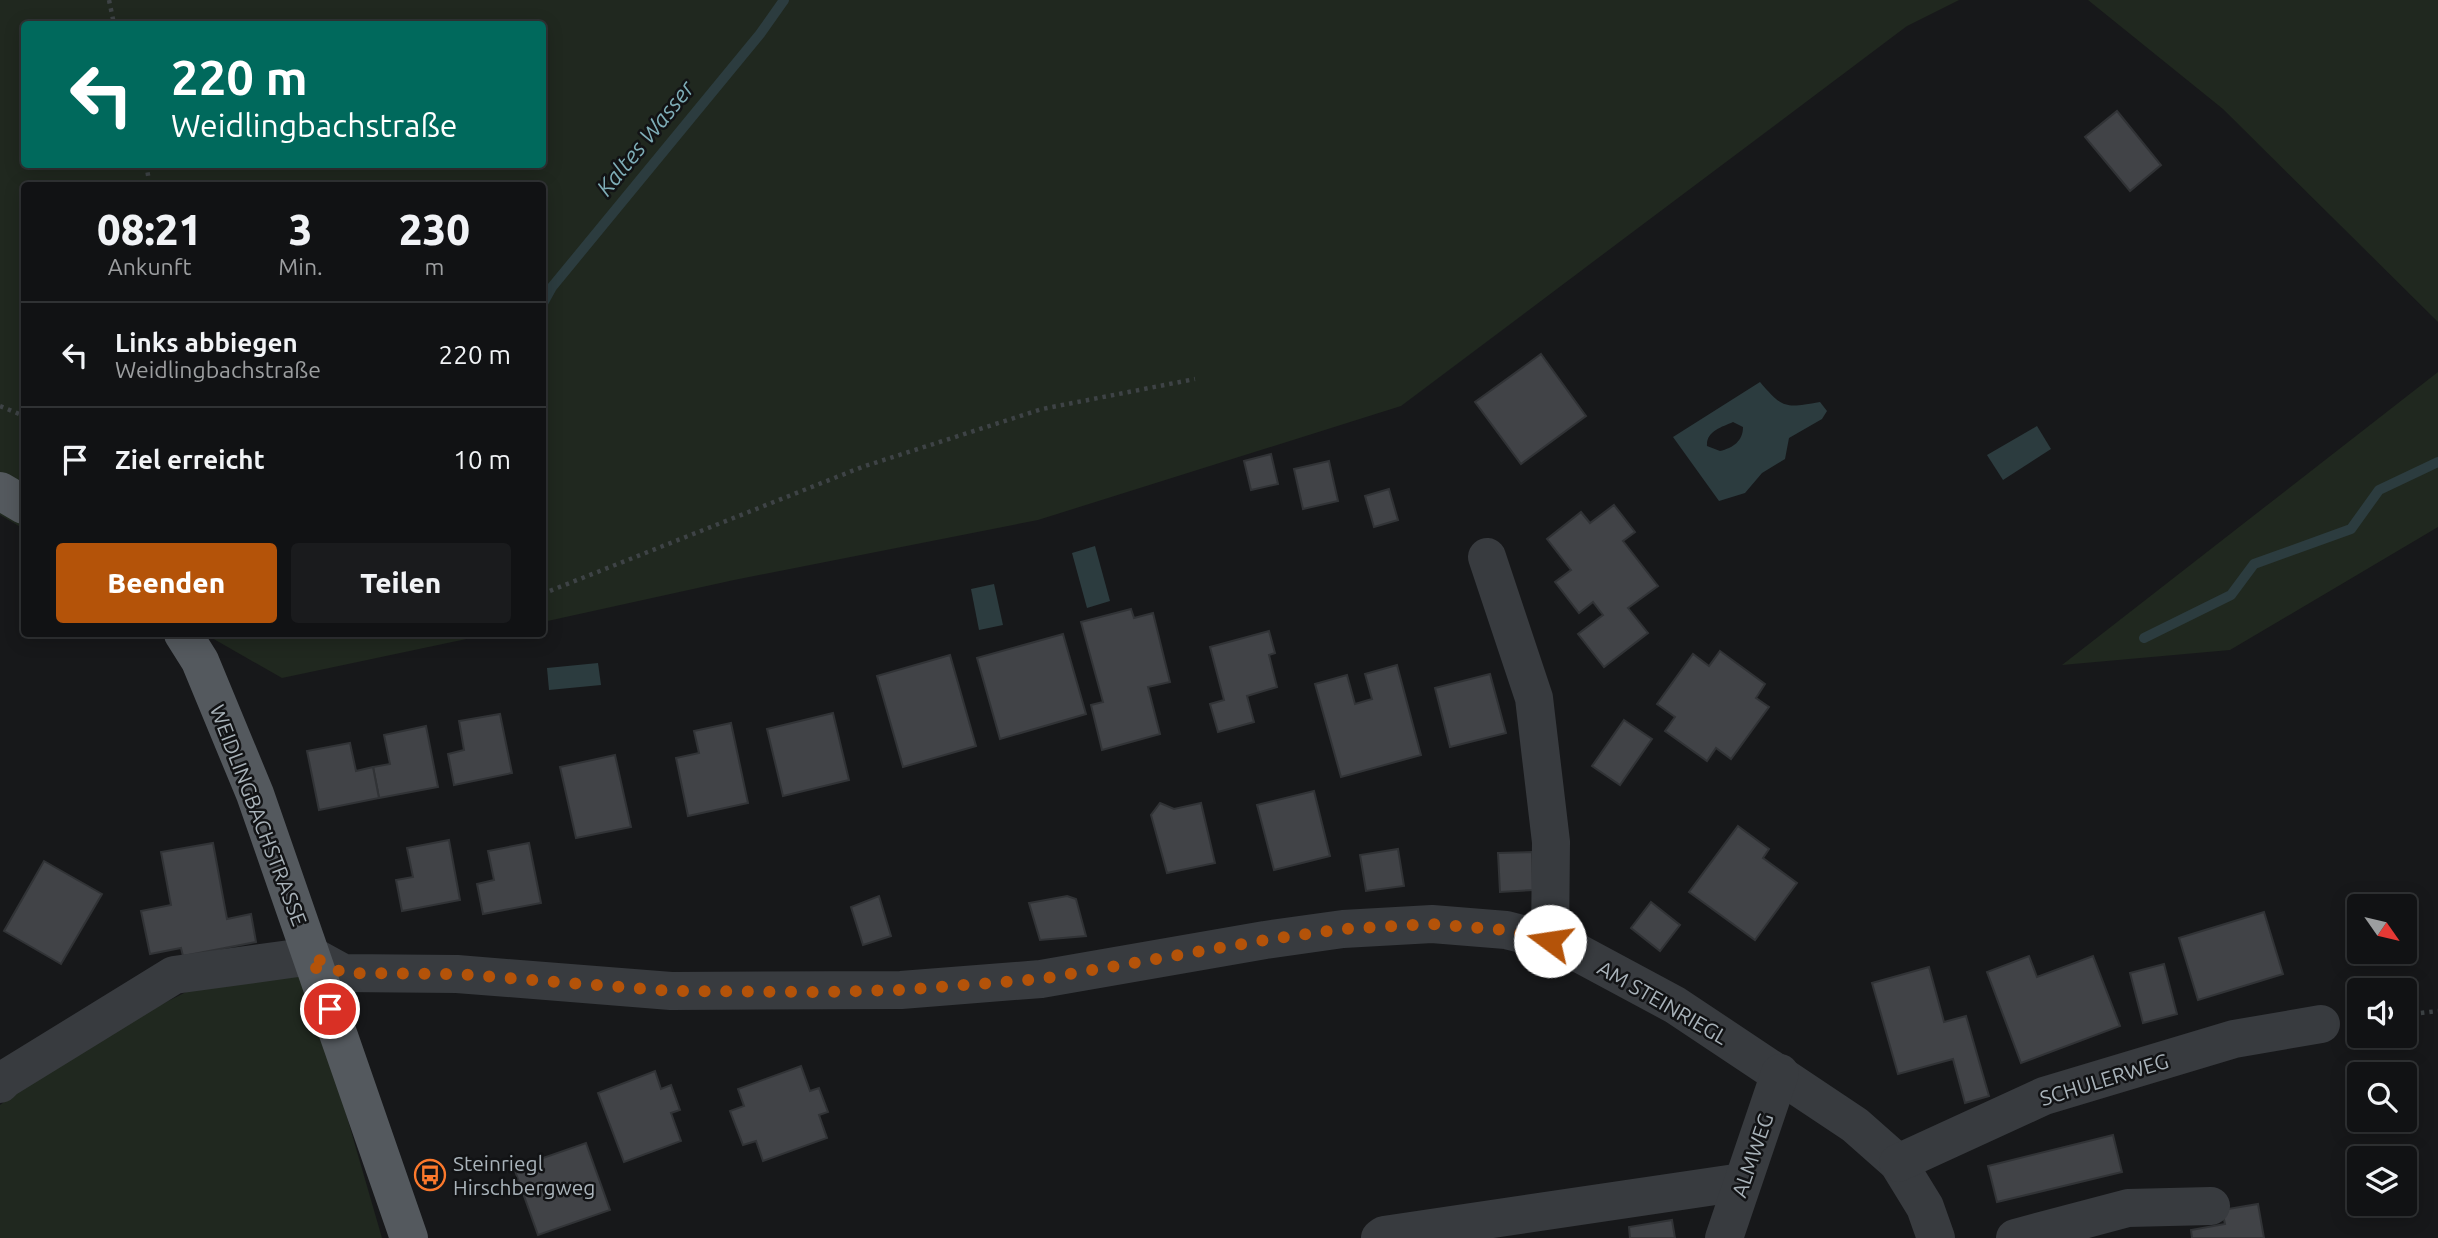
<!DOCTYPE html>
<html lang="de">
<meta charset="utf-8">
<style>
body{margin:0;font-family:Ubuntu,sans-serif;background:#1a1b1d;color:#f1f3f6;height:100vh;display:flex;flex-direction:column;font-size:26px;white-space:nowrap}
*{box-sizing:border-box;margin:0}
p{font-size:23px;color:#9c9ea0}
.icon{flex:none;width:38px;height:38px;fill:none;stroke:currentColor;stroke-width:2;stroke-linecap:round;stroke-linejoin:round}
.map{position:relative;flex:1;overflow:hidden}
.drawer{position:absolute;left:21px;top:182px;width:525px;height:455px;display:flex;flex-direction:column;background:#111214;border-radius:7px;box-shadow:0 4px 18px #0003,0 0 0 2px #303234}
.drawer>*{flex:none}
.hud{position:absolute;left:21px;top:21px;width:525px;height:147px;border-radius:7px;box-shadow:0 4px 18px #0003,0 0 0 2px #303234;background:#00695c;color:#fff;overflow:hidden}
.needle{width:46px;rotate:124deg}
.tools{position:absolute;left:2347px;top:894px;display:grid;gap:14px}
.tools a{display:grid;place-items:center;width:70px;height:70px;border-radius:7px;background:#111214;box-shadow:0 4px 18px #0003,0 0 0 2px #303234;font-size:35px}
.pin{position:absolute;display:grid;place-items:center;width:60px;height:60px;color:#fff;margin:-30px;border:4px solid #fff;border-radius:50%;box-shadow:0 2px 7px #0007}
.me{position:absolute;width:77px;margin:-38px;rotate:284deg;stroke-linejoin:round;filter:drop-shadow(0 0 5px #0008)}
.turn{display:flex;align-items:center;gap:24px;height:147px;padding:0 35px;font-size:32px}
.turn .icon{width:91px;height:91px;stroke-width:2.5}
.turn b{display:block;font-size:49px;line-height:60px}
.eta{display:flex;justify-content:space-evenly;align-items:center;height:119px;text-align:center}
.eta b{font-size:42px;font-weight:800;line-height:49px}
.button{display:flex;gap:14px;margin-top:auto;padding:14px 35px}
.button a{flex:1;height:80px;border-radius:7px;background:#b45309;color:#fff;font-size:28px;font-weight:800;line-height:80px;text-align:center}
.button a+a{background:#1a1b1d;color:#f1f3f6}
ul{padding:0;list-style:none}
li{display:flex;align-items:center;gap:21px;height:105px;padding:0 35px;border-top:2px solid #303234}
li div{flex:1}
li b{display:block;font-size:26px}
li em{font-style:normal}
.map>svg:first-child{display:block}
.green{fill:#20281f;fill-rule:evenodd}
.water{fill:#2c3c3f;fill-rule:evenodd}
.lines{fill:none;stroke-linecap:round;stroke-linejoin:round}
.stream{stroke:#2c3c3f;stroke-width:10}
.building{fill:#414347;stroke:#313336;stroke-width:2}
.path{stroke:#3e4346;stroke-width:4.5;stroke-dasharray:3.5 5;stroke-linecap:butt}
.minor{stroke:#383b3f;stroke-width:38}
.major{stroke:#54595e;stroke-width:38}
.route{stroke:#b45309;stroke-width:12;stroke-dasharray:0 21.6}
.labels{text-anchor:middle;dominant-baseline:central;stroke-width:5;stroke-linejoin:round;paint-order:stroke}
.street-label{font-size:21px;fill:#a9b3ba;stroke:#121315}
.poi-label{font-size:21px;fill:#a9b3ba;stroke:#121315;text-anchor:start}
.water-label{font-size:23px;font-style:italic;fill:#7eadb7;stroke:#121315}
</style>
<div class="map">
<svg width="2438" height="1238" viewBox="0 0 2438 1238">
<rect width="100%" height="100%" fill="#17181a"/>
<g class="green">
<path d="M 0,0 L 1959,0 L 1907,26 L 1401,406 L 1038,520 L 734,580 L 543,622 L 542,186 L 24,186 L 24,529 L 0,515 ZM 24,24 L 542,24 L 542,164 L 24,164 Z"/>
<path d="M 2088,0 L 2438,0 L 2438,322 L 2223,109 Z"/>
<path d="M 2438,372 L 2438,527 L 2230,650 L 2062,665 Z"/>
<path d="M 205,634 L 490,634 L 282,678 Z"/>
<path d="M 303,965 L 382,1238 L 0,1238 L 0,1105 L 83,1044 L 190,990 Z"/>
</g>
<g class="water">
<path d="M 1760,382 C 1783,409 1785,408 1820,402 L 1827,411 L 1822,419 L 1789,438 L 1785,459 L 1762,473 L 1745,493 L 1719,501 L 1673,437 ZM 1733,422 L 1743,427 C 1743,441 1733,448 1720,451 L 1707,446 C 1706,431 1722,427 1733,422 Z"/>
<path d="M 2037,426 L 2051,449 L 2003,480 L 1987,455 Z"/>
<path d="M 1095,546 L 1110,601 L 1087,608 L 1072,553 Z"/>
<path d="M 994,584 L 1003,625 L 979,630 L 971,589 Z"/>
<path d="M 598,663 L 601,685 L 549,690 L 547,668 Z"/>
</g>
<g class="lines">
<g class="stream">
<path d="M 542,305 L 552,287 L 760,34 L 784,0"/>
<path d="M 2144,638 L 2231,595 L 2254,564 L 2351,529 L 2379,490 L 2438,462"/>
</g>
</g>
<g class="building">
<path d="M 2117,111 L 2161,165 L 2130,191 L 2085,137 Z"/>
<path d="M 1541,354 L 1586,416 L 1521,464 L 1475,402 Z"/>
<path d="M 1271,454 L 1278,484 L 1251,490 L 1244,461 Z"/>
<path d="M 1329,461 L 1338,501 L 1303,509 L 1294,469 Z"/>
<path d="M 1389,489 L 1398,520 L 1374,527 L 1365,496 Z"/>
<path d="M 1614,505 L 1635,532 L 1623,541 L 1658,586 L 1628,608 L 1648,633 L 1604,667 L 1578,634 L 1603,615 L 1593,602 L 1579,613 L 1555,582 L 1571,570 L 1547,539 L 1581,512 L 1590,523 Z"/>
<path d="M 1131,609 L 1134,618 L 1153,613 L 1170,682 L 1148,687 L 1160,734 L 1102,750 L 1091,705 L 1103,702 L 1081,622 Z"/>
<path d="M 1269,631 L 1275,653 L 1269,655 L 1277,687 L 1247,696 L 1254,722 L 1218,732 L 1210,704 L 1224,700 L 1210,647 Z"/>
<path d="M 1063,634 L 1086,714 L 1000,739 L 977,658 Z"/>
<path d="M 1720,651 L 1765,684 L 1756,698 L 1769,707 L 1731,759 L 1716,748 L 1707,761 L 1665,731 L 1675,717 L 1657,704 L 1693,654 L 1709,666 Z"/>
<path d="M 950,655 L 976,746 L 903,767 L 877,676 Z"/>
<path d="M 1397,665 L 1421,755 L 1341,777 L 1315,684 L 1347,675 L 1355,704 L 1372,699 L 1365,674 Z"/>
<path d="M 1490,674 L 1506,733 L 1450,747 L 1435,688 Z"/>
<path d="M 833,713 L 849,780 L 783,796 L 767,729 Z"/>
<path d="M 500,714 L 512,773 L 454,785 L 448,754 L 464,750 L 459,721 Z"/>
<path d="M 1624,720 L 1652,739 L 1620,785 L 1592,766 Z"/>
<path d="M 731,723 L 748,803 L 688,816 L 676,758 L 699,753 L 694,731 Z"/>
<path d="M 426,726 L 438,787 L 379,798 L 373,767 L 390,764 L 384,735 Z"/>
<path d="M 350,743 L 356,771 L 373,767 L 379,798 L 319,810 L 307,751 Z"/>
<path d="M 615,755 L 631,827 L 576,838 L 560,767 Z"/>
<path d="M 1314,791 L 1330,856 L 1274,870 L 1257,805 Z"/>
<path d="M 1160,803 L 1174,809 L 1201,803 L 1215,863 L 1167,873 L 1151,815 Z"/>
<path d="M 1738,826 L 1769,849 L 1763,858 L 1797,883 L 1755,940 L 1689,892 Z"/>
<path d="M 449,840 L 460,900 L 402,911 L 396,880 L 413,877 L 407,848 Z"/>
<path d="M 213,843 L 227,919 L 251,914 L 256,942 L 183,956 L 181,948 L 150,954 L 141,911 L 171,905 L 161,852 Z"/>
<path d="M 529,843 L 541,903 L 483,914 L 477,884 L 494,880 L 488,851 Z"/>
<path d="M 1398,849 L 1404,886 L 1366,891 L 1360,855 Z"/>
<path d="M 1532,852 L 1533,890 L 1500,892 L 1498,853 Z"/>
<path d="M 44,861 L 102,894 L 61,964 L 4,931 Z"/>
<path d="M 879,896 L 891,936 L 863,945 L 851,907 Z"/>
<path d="M 1067,896 L 1076,899 L 1086,936 L 1040,940 L 1029,903 Z"/>
<path d="M 1651,902 L 1680,925 L 1660,951 L 1631,928 Z"/>
<path d="M 2264,912 L 2283,974 L 2198,1000 L 2179,938 Z"/>
<path d="M 2029,956 L 2037,977 L 2093,956 L 2120,1026 L 2021,1063 L 1987,972 Z"/>
<path d="M 2164,964 L 2177,1014 L 2143,1023 L 2130,973 Z"/>
<path d="M 1929,967 L 1944,1022 L 1966,1016 L 1989,1096 L 1965,1103 L 1953,1059 L 1898,1074 L 1872,983 Z"/>
<path d="M 801,1066 L 810,1091 L 819,1088 L 828,1112 L 819,1115 L 827,1138 L 763,1161 L 756,1141 L 743,1145 L 730,1111 L 744,1106 L 738,1089 Z"/>
<path d="M 655,1071 L 661,1089 L 671,1085 L 680,1110 L 671,1113 L 681,1141 L 624,1162 L 598,1093 Z"/>
<path d="M 2113,1135 L 2122,1172 L 1997,1202 L 1988,1166 Z"/>
<path d="M 586,1143 L 610,1210 L 538,1235 L 514,1168 Z"/>
<path d="M 2258,1204 L 2264,1238 L 2192,1238 L 2191,1230 L 2225,1224 L 2222,1210 Z"/>
<path d="M 1672,1220 L 1675,1238 L 1630,1238 L 1629,1227 Z"/>
</g>
<g class="lines">
<g class="path">
<path d="M 109,0 L 114,24"/>
<path d="M 146,164 L 150,186"/>
<path d="M 0,406 L 24,416"/>
<path d="M 542,594 L 862,467 L 1042,409 L 1195,379"/>
<path d="M 2404,1015 L 2438,1011"/>
</g>
<g class="minor">
<path d="M 1487,557 L 1534,698 L 1551,842 L 1550,941"/>
<path d="M 0,1084 L 5,1079 L 174,975 L 312,956 L 343,973 L 457,974 L 671,991 L 901,990 L 1041,979 L 1265,940 L 1343,929 L 1432,924 L 1506,930 L 1550,941 L 1582,955 L 1675,1005 L 1855,1125 L 1898,1163 L 1925,1207 L 1936,1238"/>
<path d="M 1898,1163 L 2044,1096 L 2234,1039 L 2321,1024"/>
<path d="M 1380,1238 L 1384,1235 L 1742,1182"/>
<path d="M 1724,1238 L 1780,1073"/>
<path d="M 2015,1238 L 2128,1208 L 2211,1206"/>
</g>
<g class="major">
<path d="M 0,491 L 24,505"/>
<path d="M 183,634 L 200,661 L 255,794 L 409,1238"/>
</g>
</g>
<g class="lines">
<path class="route" d="M 330,1009 L 312,956 L 343,973 L 457,974 L 671,991 L 821,992 L 901,990 L 1041,979 L 1265,940 L 1343,929 L 1432,924 L 1506,930 L 1550,941"/>
</g>
<defs>
<g id="bus-ring" transform="scale(1.575)"><circle r="9.5" fill="#121315" stroke="#fd792c" stroke-width="1.5"/><path d="M-5-6H5V4H4V6H2V4H-2V6H-4V4H-5ZM-3.5-4V0h7V-4ZM-3.5 1.2v1.5H-2V1.2ZM2 1.2v1.5H3.5V1.2Z" fill="#fd792c"/></g>
</defs>
<g fill-rule="evenodd">
<use href="#bus-ring" x="430" y="1175"/>
</g>
<g class="labels">
<g class="street-label">
<text transform="translate(259 815) rotate(69)">WEIDLINGBACHSTRASSE</text>
<text transform="translate(1663 1002) rotate(30)">AM STEINRIEGL</text>
<text transform="translate(2104 1079) rotate(-17)">SCHULERWEG</text>
<text transform="translate(1752 1155) rotate(-71)">ALMWEG</text>
</g>
<g class="poi-label">
<text x="453" y="1163">Steinriegl<tspan x="453" dy="24">Hirschbergweg</tspan></text>
</g>
<g class="water-label">
<text transform="translate(645 138) rotate(-51)">Kaltes Wasser</text>
</g>
</g>
</svg>
<div class="tools">
<a><svg class="needle" viewBox="-14 -14 28 28"><path d="M0-13l5 13h-10z" fill="#e53935"/><path d="M0 13l5-13h-10z" fill="#9c9ea0"/></svg></a>
<a><svg class="icon" aria-label="sound" viewBox="0 0 24 24"><path d="M4 9h4l5-4v14l-5-4H4zM17 9q2 3 0 6"/></svg></a>
<a><svg class="icon" aria-label="search" viewBox="0 0 24 24"><circle cx="10" cy="10" r="6"/><path d="M15 15l6 6"/></svg></a>
<a><svg class="icon" aria-label="layers" viewBox="0 0 24 24"><path d="M12 4l9 5-9 5-9-5zM3 14l9 5 9-5"/></svg></a>
</div>
<div class="pin" style="left:330px;top:1009px;background:#d93025"><svg class="icon" aria-label="arrive" viewBox="0 0 24 24"><path d="M6 21V4h12l-3 4 3 4H6"/></svg></div>
<svg class="me" style="left:1550px;top:941px" viewBox="-20 -20 40 40"><circle r="19" fill="#fff"/><path d="M0-13L10 11 0 6-10 11z" fill="#b45309"/></svg>
<div class="hud">
<div class="turn"><svg class="icon" aria-label="left" viewBox="0 0 24 24"><path d="M17 20v-9H6M10 6l-5 5 5 5"/></svg><div><b>220 m</b>Weidlingbachstraße</div></div>
</div>
<section class="drawer">
<div class="eta">
<div><b>08:21</b><p>Ankunft</p></div>
<div><b>3</b><p>Min.</p></div>
<div><b>230</b><p>m</p></div>
</div>
<ul>
<li><svg class="icon" aria-label="left" viewBox="0 0 24 24"><path d="M17 20v-9H6M10 6l-5 5 5 5"/></svg><div><b>Links abbiegen</b><p>Weidlingbachstraße</p></div><em>220 m</em></li>
<li><svg class="icon" aria-label="arrive" viewBox="0 0 24 24"><path d="M6 21V4h12l-3 4 3 4H6"/></svg><div><b>Ziel erreicht</b></div><em>10 m</em></li>
</ul>
<div class="button"><a>Beenden</a><a>Teilen</a></div>
</section>
</div>
